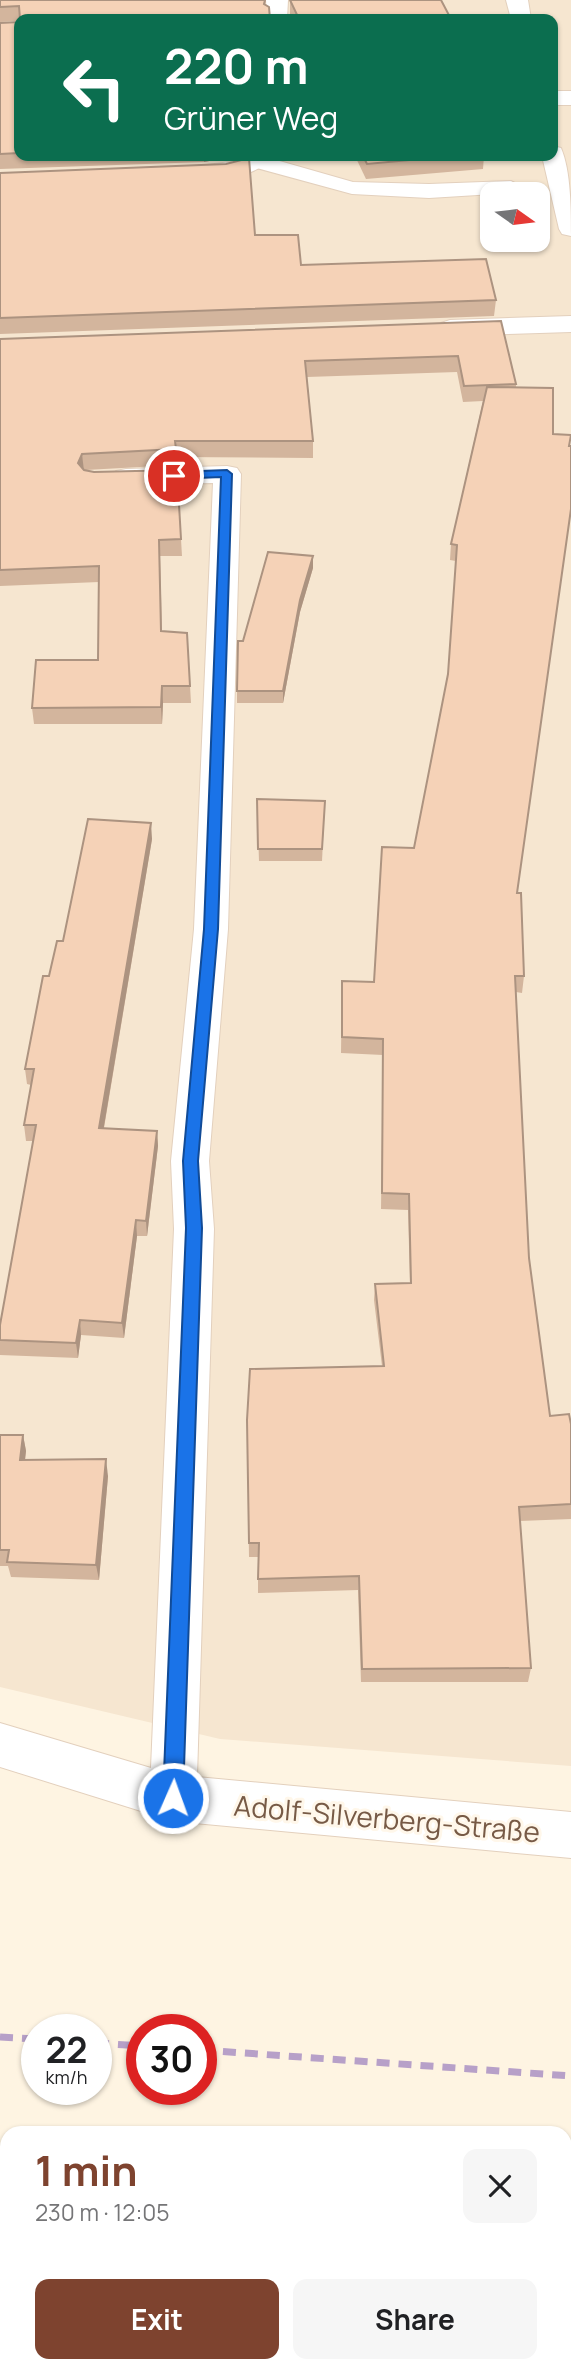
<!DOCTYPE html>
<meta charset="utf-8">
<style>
body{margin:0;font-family:Manrope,sans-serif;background:#f6f6f6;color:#202124;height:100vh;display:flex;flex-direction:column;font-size:26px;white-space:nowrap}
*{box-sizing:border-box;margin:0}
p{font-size:23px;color:#757577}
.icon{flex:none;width:38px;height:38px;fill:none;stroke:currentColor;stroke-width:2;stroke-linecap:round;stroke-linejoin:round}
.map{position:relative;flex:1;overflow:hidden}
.details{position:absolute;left:0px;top:2126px;width:572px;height:247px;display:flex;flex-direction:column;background:#fff;border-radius:21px 21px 0 0;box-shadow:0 2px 5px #0004}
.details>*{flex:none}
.banner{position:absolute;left:14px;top:14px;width:544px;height:147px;border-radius:14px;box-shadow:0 2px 5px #0004;background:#0b6e4f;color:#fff;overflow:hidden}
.needle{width:46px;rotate:104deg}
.buttons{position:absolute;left:480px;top:182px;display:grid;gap:14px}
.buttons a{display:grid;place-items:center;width:70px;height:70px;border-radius:14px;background:#fff;box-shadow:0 2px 5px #0004;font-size:35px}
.speed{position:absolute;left:21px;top:2014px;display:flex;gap:14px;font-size:35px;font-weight:700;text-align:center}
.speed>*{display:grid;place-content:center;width:91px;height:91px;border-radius:50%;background:#fff;box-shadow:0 2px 5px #0004;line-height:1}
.speed small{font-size:18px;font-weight:400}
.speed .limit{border:10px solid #d22;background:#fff;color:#111}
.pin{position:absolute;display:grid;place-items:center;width:60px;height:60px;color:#fff;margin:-30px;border:4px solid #fff;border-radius:50%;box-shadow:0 2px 7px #0007}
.me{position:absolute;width:77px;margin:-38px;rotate:2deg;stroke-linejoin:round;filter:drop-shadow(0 0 5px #0008)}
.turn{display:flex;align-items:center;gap:24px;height:147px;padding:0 35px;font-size:32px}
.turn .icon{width:91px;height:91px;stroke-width:2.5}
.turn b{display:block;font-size:49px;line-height:60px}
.round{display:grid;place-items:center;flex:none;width:74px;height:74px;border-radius:14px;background:#f6f6f6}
.overview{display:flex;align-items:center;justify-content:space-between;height:119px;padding:0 35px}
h1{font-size:42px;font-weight:700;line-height:52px;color:#7e432f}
.cta{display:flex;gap:14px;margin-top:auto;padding:14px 35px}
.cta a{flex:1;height:80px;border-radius:14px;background:#7e432f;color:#fff;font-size:28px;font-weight:700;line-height:80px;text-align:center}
.cta a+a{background:#f6f6f6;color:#202124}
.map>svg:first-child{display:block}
.residential{fill:#f6e6d0;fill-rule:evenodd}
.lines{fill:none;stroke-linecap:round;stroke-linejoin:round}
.lane-casing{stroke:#e3d0bd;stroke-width:2}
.street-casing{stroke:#e3d0bd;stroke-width:2}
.lane{fill:#fff;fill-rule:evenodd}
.street{fill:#fff;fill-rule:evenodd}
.rail{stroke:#b7a0c8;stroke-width:7;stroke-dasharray:13 9;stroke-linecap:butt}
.wall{fill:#d3b59d}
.shaded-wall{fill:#ac9380}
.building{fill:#f5d2b7;stroke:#ac9380;stroke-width:2}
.route{fill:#1a73e8;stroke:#114b97;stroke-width:2}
.labels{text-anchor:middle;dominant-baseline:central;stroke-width:6;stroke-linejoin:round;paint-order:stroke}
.near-street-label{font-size:28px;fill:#775a46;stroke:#fff7ea}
</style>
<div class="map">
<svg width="571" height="2372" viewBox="0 0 571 2372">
<rect width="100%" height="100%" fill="#fef4e2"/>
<g class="residential">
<path d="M 0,0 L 571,0 L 571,1766 L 220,1739 L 0,1687 ZM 19,19 L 553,19 L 553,156 L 19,156 ZM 492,194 L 537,194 L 537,240 L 492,240 Z"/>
<path d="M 0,2326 L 7,2327 L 7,2366 L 186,2366 L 214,2372 L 0,2372 Z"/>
</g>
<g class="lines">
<g class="lane-casing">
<path id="lane" d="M 249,156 L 262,156 L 353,182 L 429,184 L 511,181 L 522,187 L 511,193 L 429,198 L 352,194 L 249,166 L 246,161 Z"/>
</g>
<g class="street-casing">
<g id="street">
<path d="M 266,0 L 288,0 L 287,19 L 267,19 Z"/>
<path d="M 506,0 L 528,0 L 531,19 L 511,19 Z"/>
<rect x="553" y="91" width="18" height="14"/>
<path d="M 553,146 L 561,148 C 571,171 571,210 571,236 L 562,234 L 559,229 L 542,156 L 553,156 Z"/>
<path d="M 248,156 L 273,156 C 257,178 213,183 189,177 L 185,172 L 189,167 L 231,162 Z"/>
<path d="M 571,316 L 571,332 L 450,336 L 441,333 L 437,328 L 441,323 L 450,320 Z"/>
<path d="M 227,466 L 237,468 L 241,474 L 228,929 L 209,1161 L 214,1229 L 197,1777 L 571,1812 L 571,1858 L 173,1821 L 0,1767 L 0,1723 L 151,1768 L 174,1229 L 171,1161 L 194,929 L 213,483 L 126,485 L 116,483 L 112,477 L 116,471 L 126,469 Z"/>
</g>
</g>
<use href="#lane" class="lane"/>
<use href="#street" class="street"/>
<g class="rail">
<path d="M 0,2037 L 37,2039"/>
<path d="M 96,2043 L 142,2046"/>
<path d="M 201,2050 L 571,2076"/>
</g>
</g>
<g class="wall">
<path d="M 0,0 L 266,0 L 265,5 L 0,22 Z"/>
<path d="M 290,0 L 451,19 L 292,19 L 290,14 Z"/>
<path d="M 19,22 L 19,156 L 236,156 L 204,162 L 0,169 L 0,23 Z"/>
<path d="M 355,156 L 484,156 L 483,169 L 366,179 Z"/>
<path d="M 0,173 L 255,235 L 301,265 L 496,300 L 494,316 L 0,334 Z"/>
<path d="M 501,321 L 516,384 L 518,893 L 524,976 L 522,993 L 516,992 L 529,1258 L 550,1416 L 571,1424 L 571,1519 L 520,1521 L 531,1668 L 528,1682 L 361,1682 L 358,1590 L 258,1593 L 258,1557 L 249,1557 L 247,1420 L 382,1366 L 374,1300 L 375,1284 L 410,1283 L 408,1210 L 381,1209 L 383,1055 L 341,1053 L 342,981 L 374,982 L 414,848 L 448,674 L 456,561 L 450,560 L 451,544 L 483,401 L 463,402 L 457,372 L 307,377 L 313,441 L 313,458 L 176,457 L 176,465 L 86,470 L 94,472 L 177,470 L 182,556 L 160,556 L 162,631 L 187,633 L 191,703 L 163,703 L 162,724 L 34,724 L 32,708 L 98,660 L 99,582 L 0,586 L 0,339 Z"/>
<path d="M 313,556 L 313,568 L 300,612 L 283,703 L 237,703 L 237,691 Z"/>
<path d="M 257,799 L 325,801 L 322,861 L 259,861 Z"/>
<path d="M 152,839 L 104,1128 L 157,1131 L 158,1146 L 147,1236 L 137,1236 L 124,1338 L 81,1335 L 78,1358 L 0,1355 L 0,1325 L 33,1141 L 26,1141 L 24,1125 L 31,1085 L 27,1084 L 25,1069 L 49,976 L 63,941 Z"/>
<path d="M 0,1435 L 23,1435 L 26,1451 L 25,1460 L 108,1476 L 99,1580 L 11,1577 L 8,1566 L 0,1566 Z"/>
</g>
<g class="shaded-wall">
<path d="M 204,156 L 236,156 L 204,162 Z"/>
<path d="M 82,454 L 84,471 L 78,463 Z"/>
<path d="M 313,556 L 313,568 L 300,612 L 283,703 L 283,691 L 300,600 Z"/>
<path d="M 162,686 L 163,703 L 162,724 L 161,707 Z"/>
<path d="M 151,823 L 152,839 L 101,1144 L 99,1128 Z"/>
<path d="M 157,1131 L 158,1146 L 147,1236 L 146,1221 Z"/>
<path d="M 136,1220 L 137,1236 L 124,1338 L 122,1323 Z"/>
<path d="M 80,1320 L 81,1335 L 78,1358 L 76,1343 Z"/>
<path d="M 23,1435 L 26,1451 L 23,1476 L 20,1460 Z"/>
<path d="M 106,1459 L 108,1476 L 99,1580 L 96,1565 Z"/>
</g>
<g class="building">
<path d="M 0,0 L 265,0 L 264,4 L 269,7 L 270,19 L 20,19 L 19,6 L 0,7 Z"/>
<path d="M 290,0 L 441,0 L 451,19 L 299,19 Z"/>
<path d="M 19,22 L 19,153 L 0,154 L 0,23 Z"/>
<path d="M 363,156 L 453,156 L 367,164 Z"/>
<path d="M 249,158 L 255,235 L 298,235 L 301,265 L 486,259 L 496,300 L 0,318 L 0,173 L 226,164 Z"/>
<path d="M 501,321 L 516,384 L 464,386 L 458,356 L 305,361 L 313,441 L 175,441 L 176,449 L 82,454 L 78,463 L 84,470 L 94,472 L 177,470 L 181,539 L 159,540 L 161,631 L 187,633 L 190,686 L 162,686 L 161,707 L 32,708 L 36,660 L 98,660 L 99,566 L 0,570 L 0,339 Z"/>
<path d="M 487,387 L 553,388 L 553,434 L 571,435 L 569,446 L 571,446 L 571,509 L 517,893 L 521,893 L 524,976 L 515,976 L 529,1258 L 550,1416 L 569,1414 L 571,1424 L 571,1504 L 519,1507 L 531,1668 L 362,1669 L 359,1576 L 258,1579 L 259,1543 L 249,1543 L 247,1420 L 250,1369 L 384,1366 L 375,1284 L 411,1283 L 409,1194 L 382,1193 L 383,1039 L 342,1037 L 342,981 L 374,982 L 382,847 L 414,848 L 448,674 L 457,545 L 451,544 Z"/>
<path d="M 268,552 L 313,556 L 300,600 L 283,691 L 237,691 L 238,641 L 243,641 Z"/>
<path d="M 257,799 L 325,801 L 322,849 L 258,849 Z"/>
<path d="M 88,819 L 151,823 L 99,1128 L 157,1131 L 146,1221 L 136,1220 L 122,1323 L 80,1320 L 76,1343 L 0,1340 L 0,1325 L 36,1125 L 24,1125 L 34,1069 L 25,1069 L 43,976 L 49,976 L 57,941 L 63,941 Z"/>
<path d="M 0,1435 L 23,1435 L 20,1460 L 106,1459 L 96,1565 L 7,1562 L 9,1550 L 0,1550 Z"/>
</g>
<path class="route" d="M 227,470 L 232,474 L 218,929 L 198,1161 L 202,1228 L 183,1798 L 180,1804 L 173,1807 L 166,1804 L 163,1798 L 186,1228 L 183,1161 L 204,929 L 221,477 L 174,479 L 168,476 L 174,472 Z"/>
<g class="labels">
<g class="near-street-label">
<text transform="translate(387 1818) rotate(5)">Adolf-Silverberg-Straße</text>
</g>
</g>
</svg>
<div class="buttons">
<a><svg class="needle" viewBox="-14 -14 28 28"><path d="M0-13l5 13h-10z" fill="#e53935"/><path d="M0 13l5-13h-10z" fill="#757577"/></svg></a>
</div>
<div class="speed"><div>22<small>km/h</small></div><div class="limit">30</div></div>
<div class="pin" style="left:174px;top:476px;background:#d93025"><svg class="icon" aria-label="arrive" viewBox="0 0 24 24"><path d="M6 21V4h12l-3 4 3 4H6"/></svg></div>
<svg class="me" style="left:173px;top:1798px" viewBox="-20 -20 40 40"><circle r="17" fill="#1a73e8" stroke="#fff" stroke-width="3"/><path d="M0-11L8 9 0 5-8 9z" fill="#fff"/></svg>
<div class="banner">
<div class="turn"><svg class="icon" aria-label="left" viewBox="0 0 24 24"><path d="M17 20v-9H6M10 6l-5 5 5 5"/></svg><div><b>220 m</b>Grüner Weg</div></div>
</div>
<section class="details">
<div class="overview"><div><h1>1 min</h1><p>230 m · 12:05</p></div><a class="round"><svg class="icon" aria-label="close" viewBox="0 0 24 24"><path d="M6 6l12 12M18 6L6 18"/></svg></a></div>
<div class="cta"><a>Exit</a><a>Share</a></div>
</section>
</div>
